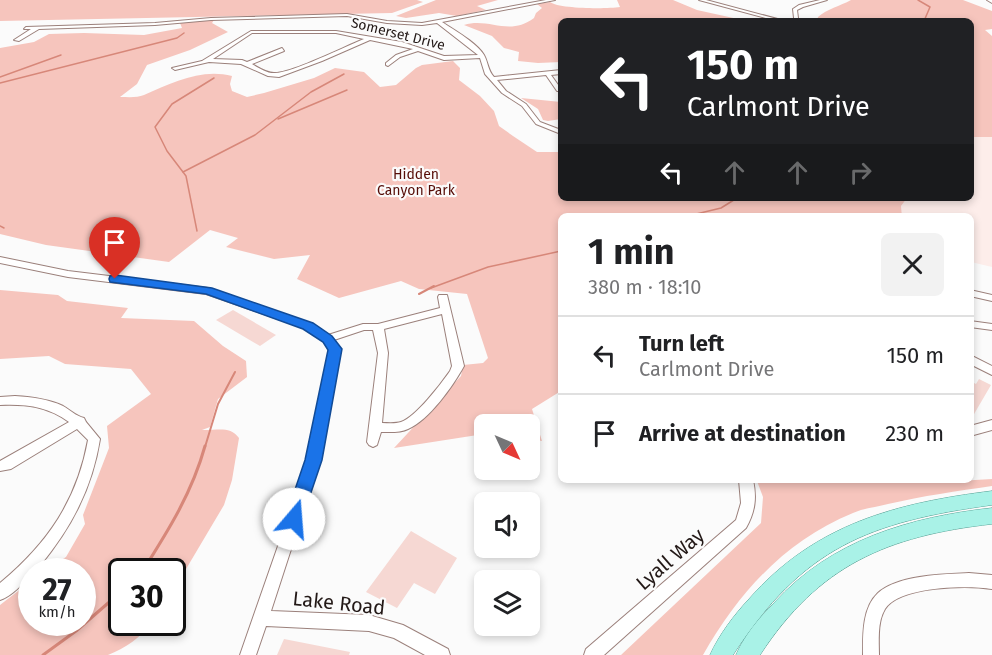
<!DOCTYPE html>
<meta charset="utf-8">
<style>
body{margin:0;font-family:"Fira Sans",sans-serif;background:#f2f2f2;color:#202124;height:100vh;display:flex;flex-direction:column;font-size:22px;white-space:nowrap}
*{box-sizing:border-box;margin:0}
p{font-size:20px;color:#757577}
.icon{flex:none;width:33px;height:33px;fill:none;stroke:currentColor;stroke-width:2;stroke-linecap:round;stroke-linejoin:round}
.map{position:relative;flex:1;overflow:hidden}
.drawer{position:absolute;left:558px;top:213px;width:416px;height:270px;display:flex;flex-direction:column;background:#fff;border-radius:9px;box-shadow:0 3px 9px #0003}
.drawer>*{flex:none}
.guide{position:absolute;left:558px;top:18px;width:416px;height:183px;border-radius:9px;box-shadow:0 3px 9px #0003;background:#202124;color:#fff;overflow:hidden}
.needle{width:39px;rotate:134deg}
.buttons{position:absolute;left:474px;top:414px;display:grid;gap:12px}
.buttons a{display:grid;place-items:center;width:66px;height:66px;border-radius:9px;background:#fff;box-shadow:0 3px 9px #0003;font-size:30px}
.speed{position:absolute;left:18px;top:558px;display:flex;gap:12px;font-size:30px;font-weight:700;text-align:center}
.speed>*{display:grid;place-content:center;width:78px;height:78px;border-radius:50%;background:#fff;box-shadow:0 3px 9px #0003;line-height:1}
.speed small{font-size:15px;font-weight:400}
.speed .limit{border:3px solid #111;border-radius:9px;background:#fff;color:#111}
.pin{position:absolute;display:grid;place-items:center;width:51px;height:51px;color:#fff;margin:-62px -26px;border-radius:50% 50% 50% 0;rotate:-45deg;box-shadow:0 0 6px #0007}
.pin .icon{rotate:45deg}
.me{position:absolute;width:66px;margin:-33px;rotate:18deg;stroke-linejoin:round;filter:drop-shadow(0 0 4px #0008)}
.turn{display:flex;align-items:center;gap:21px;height:126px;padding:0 30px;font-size:27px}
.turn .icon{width:78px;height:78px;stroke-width:2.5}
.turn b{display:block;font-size:42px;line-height:51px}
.lanes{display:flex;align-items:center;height:57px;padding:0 30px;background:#0003;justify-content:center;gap:30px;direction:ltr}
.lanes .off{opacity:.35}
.round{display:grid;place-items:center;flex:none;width:63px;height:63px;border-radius:9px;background:#f2f2f2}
.summary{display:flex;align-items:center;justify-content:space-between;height:102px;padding:0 30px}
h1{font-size:36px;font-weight:700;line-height:45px}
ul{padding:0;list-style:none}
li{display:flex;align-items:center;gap:18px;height:78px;padding:0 30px;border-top:2px solid #e0e0e0}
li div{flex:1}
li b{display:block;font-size:22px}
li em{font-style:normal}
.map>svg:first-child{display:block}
.built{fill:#fdedea}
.green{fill:#f6c5bd}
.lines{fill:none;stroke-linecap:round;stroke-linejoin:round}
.stream-far2{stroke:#d78779;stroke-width:1.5}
.stream-far1{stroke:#d78779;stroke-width:2}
.stream{stroke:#d78779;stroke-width:3}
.building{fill:#f6d8d3}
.minor-casing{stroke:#9b807b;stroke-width:2}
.major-casing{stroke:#54a094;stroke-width:1}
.minor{fill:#fff;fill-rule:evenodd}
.major{fill:#a9f2e7;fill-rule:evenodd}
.route{fill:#1a73e8;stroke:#114b97;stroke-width:1.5}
.labels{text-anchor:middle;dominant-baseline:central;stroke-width:4.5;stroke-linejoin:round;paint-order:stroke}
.far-street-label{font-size:14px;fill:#231917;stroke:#fbfbfb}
.far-park-label{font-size:14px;fill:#560d07;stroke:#fbfbfb}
.near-street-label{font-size:20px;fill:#231917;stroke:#fbfbfb}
</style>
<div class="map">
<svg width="992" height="655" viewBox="0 0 992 655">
<rect width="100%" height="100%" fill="#fbfbfb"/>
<path class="built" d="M 971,137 L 992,137 L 992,267 L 971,262 L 970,216 L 902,216 L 901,206 L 907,198 L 970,198 Z"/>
<g class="green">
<path d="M 0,0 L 417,0 L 423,2 L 392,13 L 0,21 Z"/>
<path d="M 436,0 L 498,0 L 477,6 L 486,10 L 457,16 L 439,13 L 406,18 L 396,16 Z"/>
<path d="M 617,0 L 673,0 L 697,10 L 747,21 L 561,21 L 561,62 L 538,63 L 518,61 L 519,52 L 504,48 L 492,36 L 464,25 C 489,17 509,37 534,18 L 536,13 L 542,8 L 537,4 L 550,2 C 559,9 607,9 620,7 Z"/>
<path d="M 851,0 L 963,0 L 992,11 L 992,29 L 985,30 L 992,36 L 992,137 L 971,137 L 970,21 L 817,21 L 818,17 C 827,9 840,6 851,0 Z"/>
<path d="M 211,19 L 214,20 L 212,23 L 228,32 L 190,50 L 147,65 L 137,84 L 120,97 C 128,97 137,98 144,95 C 172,83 201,68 232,76 L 230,84 L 232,91 L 247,97 L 264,93 L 314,78 L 335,68 L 364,72 L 380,87 L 396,85 L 416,68 L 422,65 L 453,61 L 460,68 L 459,80 L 480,96 L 494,111 L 499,126 L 513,136 L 537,152 L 561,152 L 561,198 L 907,198 L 901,206 L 902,216 L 561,216 L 561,391 L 532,409 L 542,441 L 530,439 L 530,424 L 484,424 L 484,434 L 394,448 L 461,376 L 463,365 L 483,363 L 488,358 L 467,294 L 419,289 L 401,281 L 339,298 L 297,279 L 310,255 L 274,259 L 226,247 L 238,238 L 210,230 L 169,262 L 46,245 L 0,234 L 0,48 L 34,42 L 49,34 L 84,33 L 144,35 L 182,28 L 180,23 Z"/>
<path d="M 521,98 L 561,102 L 561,119 L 548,121 L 543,120 L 538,109 Z"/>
<path d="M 0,290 L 58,295 L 67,301 L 128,308 L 121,318 L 194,321 L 223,346 L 246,361 L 247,377 L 218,399 L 210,427 L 202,430 C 215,431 230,425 239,438 L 232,480 L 224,505 L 173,591 L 172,572 L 122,572 L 122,622 L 151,623 C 141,638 125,648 108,655 L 0,655 L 0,605 L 31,581 L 32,622 L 82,622 L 82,572 L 44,571 L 66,557 L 85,524 L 83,515 L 109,448 L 107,426 L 151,394 L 131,369 L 65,364 L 49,356 L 0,359 Z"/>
<path d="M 992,479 L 992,486 C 957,491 923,496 888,504 C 877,507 864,508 853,513 C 785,541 739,592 703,655 L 621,655 L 761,523 L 763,497 L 757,481 L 941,482 Z"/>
</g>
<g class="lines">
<g class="stream-far2">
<path d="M 918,0 L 930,7 L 924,21"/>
<path d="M 0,77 L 61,55"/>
<path d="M 0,83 L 177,38 L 184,33"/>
<path d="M 278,119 L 347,90"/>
<path d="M 183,172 L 255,135 L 311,92 L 344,74"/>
<path d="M 688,216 L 721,208 L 737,198"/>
<path d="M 0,226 L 4,228"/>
<path d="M 197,231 L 186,176 L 167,151 L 155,127 L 172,104 L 214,78"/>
<path d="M 431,288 L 488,267 L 561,251"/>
</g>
<g class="stream-far1">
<path d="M 419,294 L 434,286"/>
<path d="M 205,447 L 218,404 L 235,372"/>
</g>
<g class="stream">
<path d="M 142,572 C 168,531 192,493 205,446"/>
<path d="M 43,655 L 76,631 L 122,591"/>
</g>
</g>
<g class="building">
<path d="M 233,310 L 276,335 L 260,346 L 216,320 Z"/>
<path d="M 979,379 L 991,385 L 970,421 L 970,381 L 976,384 Z"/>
<path d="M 411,531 L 457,558 L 435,594 L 414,583 L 397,608 L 366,592 Z"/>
<path d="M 284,639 L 350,652 L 349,655 L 277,655 Z"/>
</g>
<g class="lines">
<g class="minor-casing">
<g id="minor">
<path d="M 546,0 L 555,0 L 442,22 C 454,30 477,43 484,55 C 488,62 488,71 494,77 L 561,70 L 561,74 L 551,75 L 561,89 L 561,91 L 557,91 L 546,75 L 497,80 L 506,91 L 526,104 L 540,122 L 561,130 L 561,134 L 536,124 L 522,106 L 502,93 L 485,74 L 480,58 L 444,60 L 418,51 L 400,57 L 388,66 L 386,65 L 386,63 L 396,55 L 413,49 L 370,40 L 322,61 L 279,77 L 268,76 L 241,64 L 209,62 L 175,70 L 172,68 L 202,61 L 251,31 L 336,31 L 402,42 L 444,56 L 478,55 L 437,23 L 422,25 L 387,23 L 347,16 L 211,20 L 155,25 L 39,29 L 19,41 L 14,40 L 31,29 L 24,29 L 26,27 L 155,23 L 211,18 L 347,14 L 387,21 L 422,23 ZM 252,33 L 336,33 L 364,39 C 346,46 290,74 274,73 C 266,73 259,68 252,64 L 284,51 L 282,48 L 247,62 L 242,60 L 213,59 Z"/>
<path d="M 699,0 L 706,0 L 785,21 L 777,21 Z"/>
<path d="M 820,0 L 827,0 L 803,7 L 797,10 L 798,18 L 796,21 L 792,21 L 794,18 L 793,9 L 799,5 Z"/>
<path d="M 987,0 L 992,0 L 992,3 Z"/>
<path d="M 0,257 L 68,271 L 208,288 L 312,324 L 328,335 L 363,324 L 378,324 L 440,308 L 438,297 L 439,295 L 447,295 L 464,366 C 453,386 429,420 408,429 C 400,433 390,432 381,432 L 377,445 L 373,447 L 369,445 L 367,442 L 378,353 L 373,330 L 364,330 L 334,340 L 340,349 L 320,460 L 271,611 L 369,615 L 403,625 L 448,649 L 450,655 L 425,655 L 394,638 L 369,631 L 266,626 L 256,655 L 240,655 L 308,460 L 329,349 L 323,341 L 304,328 L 206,294 L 68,277 L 0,263 ZM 442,314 L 452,366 L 450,371 C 441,384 416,417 401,422 C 395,424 388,423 382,423 L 388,353 L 384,329 Z"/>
<path d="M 970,290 L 992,295 L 992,301 L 970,296 Z"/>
<path d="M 970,321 L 992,324 L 992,330 L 970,327 Z"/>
<path d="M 970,355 L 992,366 L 992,375 L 970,364 Z"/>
<path d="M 15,396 C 32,397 48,399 63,406 C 70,410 76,416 84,418 L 86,422 L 100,439 C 92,489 71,528 39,567 L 35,572 L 32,572 L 32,575 C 22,584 12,596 0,600 L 0,583 C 47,544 77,501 88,440 L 77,429 L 11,469 L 0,471 L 0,461 L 69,422 C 47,406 26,404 0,405 L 0,397 Z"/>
<path d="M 992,420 L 992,430 L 970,436 L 970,426 Z"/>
<path d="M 739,480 L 753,480 C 757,498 755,512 746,528 L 604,655 L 584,655 L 586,649 L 736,520 L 741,503 Z"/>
<path d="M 969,573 L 992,575 L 992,589 C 967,585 900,586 885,609 C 877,622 879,641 879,655 L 863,655 C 863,635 862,608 878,593 C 898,575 944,574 969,573 Z"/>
</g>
</g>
<g class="major-casing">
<g id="major">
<path d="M 992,491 L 992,505 C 869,522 803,547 733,655 L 710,655 C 719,635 734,615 749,599 C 815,524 896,503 992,491 Z"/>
<path d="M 992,508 L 992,524 C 887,536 819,565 760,655 L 736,655 C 744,636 759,618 774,603 C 831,540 910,517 992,508 Z"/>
</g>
</g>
<use href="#minor" class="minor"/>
<use href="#major" class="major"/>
</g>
<path class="route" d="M 115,275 L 212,288 L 313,323 L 332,336 L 342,349 L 322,460 L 300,525 L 294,527 L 288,525 L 285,519 L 305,460 L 328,350 L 323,342 L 303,329 L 206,294 L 110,282 L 109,279 L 110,276 Z"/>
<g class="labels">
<g class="far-street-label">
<text transform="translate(398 34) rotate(14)">Somerset Drive</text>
</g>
<g class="far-park-label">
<text x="416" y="174">Hidden<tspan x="416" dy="16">Canyon Park</tspan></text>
</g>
<g class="near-street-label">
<text transform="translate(670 559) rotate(-41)">Lyall Way</text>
<text transform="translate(339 603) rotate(6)">Lake Road</text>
</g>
</g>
</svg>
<div class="buttons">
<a><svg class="needle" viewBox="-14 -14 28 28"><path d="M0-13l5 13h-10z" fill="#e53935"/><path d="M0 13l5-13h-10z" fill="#757577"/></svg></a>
<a><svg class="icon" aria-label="sound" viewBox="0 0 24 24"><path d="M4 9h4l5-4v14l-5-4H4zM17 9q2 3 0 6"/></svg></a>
<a><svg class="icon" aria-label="layers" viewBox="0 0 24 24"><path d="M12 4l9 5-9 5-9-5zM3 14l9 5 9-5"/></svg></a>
</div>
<div class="speed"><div>27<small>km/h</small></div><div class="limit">30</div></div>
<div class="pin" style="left:115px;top:279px;background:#d93025"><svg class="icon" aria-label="arrive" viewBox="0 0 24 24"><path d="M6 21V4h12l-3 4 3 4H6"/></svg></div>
<svg class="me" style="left:294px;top:519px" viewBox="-20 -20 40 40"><circle r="19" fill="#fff"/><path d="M0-13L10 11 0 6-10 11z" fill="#1a73e8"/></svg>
<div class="guide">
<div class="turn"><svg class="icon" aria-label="left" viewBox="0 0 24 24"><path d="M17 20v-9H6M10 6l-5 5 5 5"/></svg><div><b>150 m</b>Carlmont Drive</div></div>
<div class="lanes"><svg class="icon" aria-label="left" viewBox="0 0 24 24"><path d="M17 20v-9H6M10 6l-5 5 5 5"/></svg><svg class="icon off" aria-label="ahead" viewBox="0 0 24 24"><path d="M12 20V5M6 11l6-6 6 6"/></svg><svg class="icon off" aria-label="ahead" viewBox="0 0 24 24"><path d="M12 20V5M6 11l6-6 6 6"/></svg><svg class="icon off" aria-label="right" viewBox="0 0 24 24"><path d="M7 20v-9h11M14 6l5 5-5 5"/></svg></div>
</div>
<section class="drawer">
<div class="summary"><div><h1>1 min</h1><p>380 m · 18:10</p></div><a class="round"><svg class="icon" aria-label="close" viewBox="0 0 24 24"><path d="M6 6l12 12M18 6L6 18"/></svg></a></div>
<ul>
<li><svg class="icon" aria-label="left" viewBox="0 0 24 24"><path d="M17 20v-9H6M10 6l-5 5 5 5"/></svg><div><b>Turn left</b><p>Carlmont Drive</p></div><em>150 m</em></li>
<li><svg class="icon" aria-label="arrive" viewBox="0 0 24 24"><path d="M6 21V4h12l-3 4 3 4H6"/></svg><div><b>Arrive at destination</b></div><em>230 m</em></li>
</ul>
</section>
</div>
